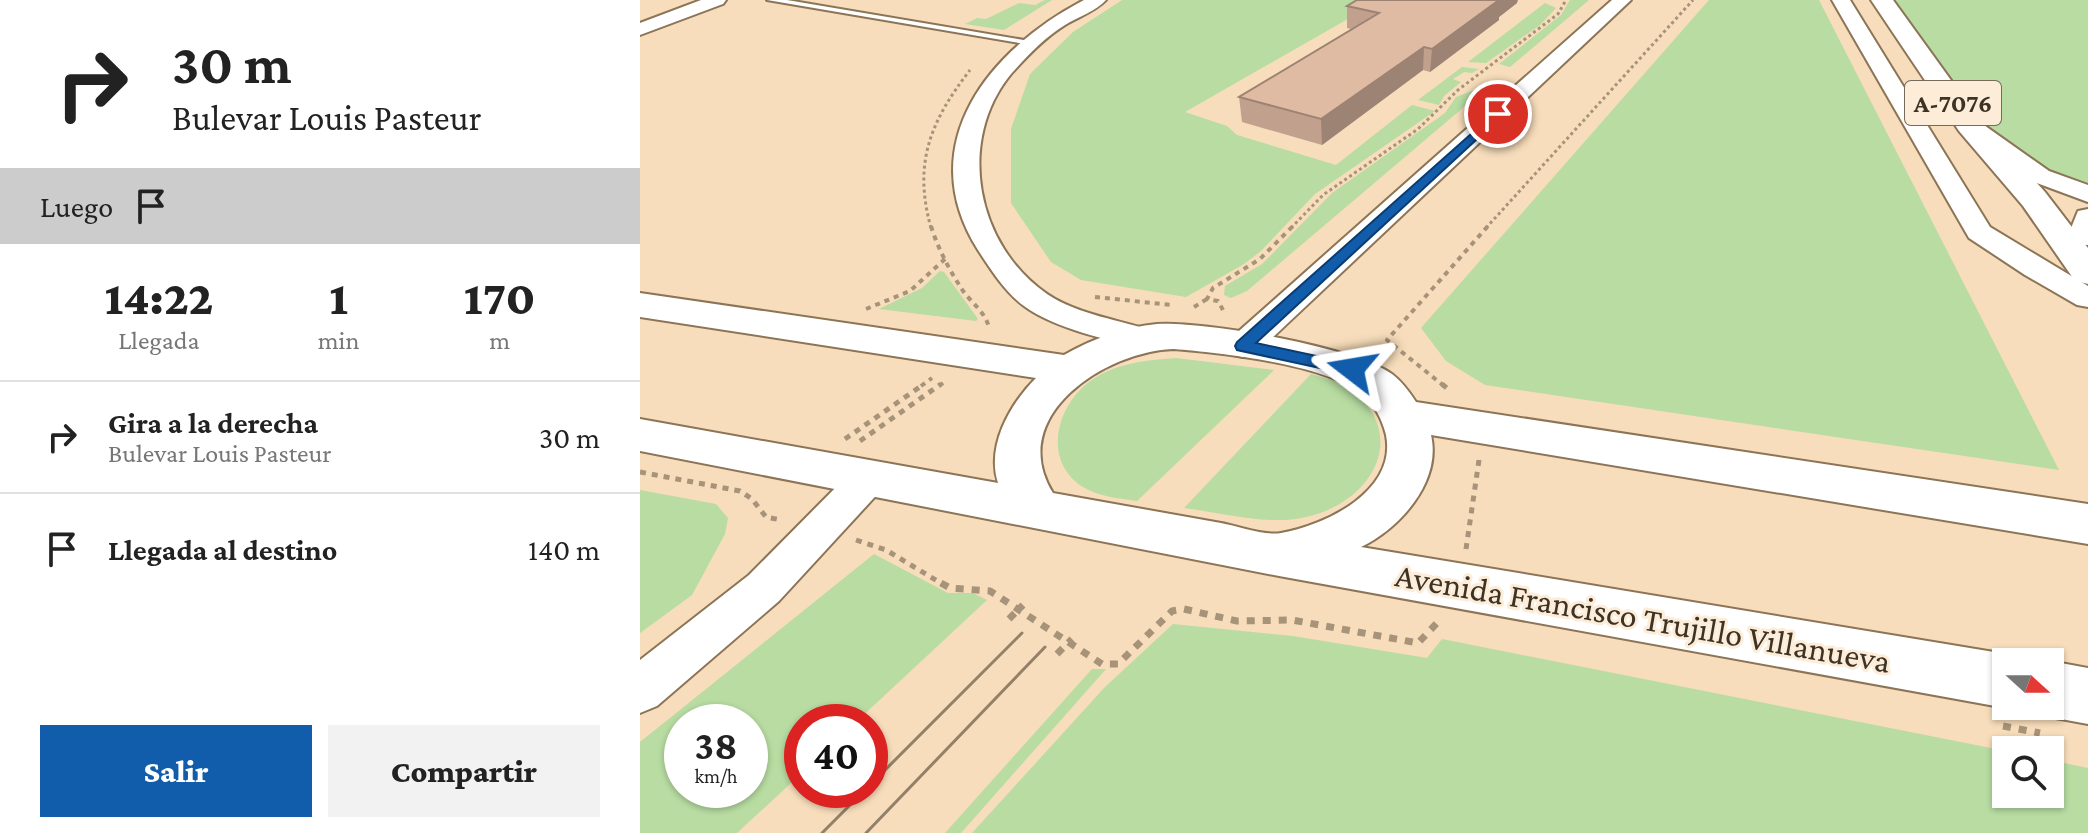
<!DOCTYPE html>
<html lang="es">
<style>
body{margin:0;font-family:"Crimson Pro",serif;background:#f2f2f2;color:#222;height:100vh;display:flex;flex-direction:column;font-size:30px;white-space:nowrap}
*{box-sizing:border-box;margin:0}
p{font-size:26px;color:#767676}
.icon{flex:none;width:44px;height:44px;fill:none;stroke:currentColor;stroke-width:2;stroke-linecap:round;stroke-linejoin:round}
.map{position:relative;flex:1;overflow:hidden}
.panel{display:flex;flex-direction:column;background:#fff;width:640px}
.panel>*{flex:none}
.top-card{background:#fff;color:#222;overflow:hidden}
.needle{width:52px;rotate:111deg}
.tools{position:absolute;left:1352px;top:648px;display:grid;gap:16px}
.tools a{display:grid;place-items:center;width:72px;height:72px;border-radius:0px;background:#fff;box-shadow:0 2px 6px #0004;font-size:40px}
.speed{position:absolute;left:24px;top:704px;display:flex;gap:16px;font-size:40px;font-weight:700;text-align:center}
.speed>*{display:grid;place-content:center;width:104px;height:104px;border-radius:50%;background:#fff;box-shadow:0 2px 6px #0004;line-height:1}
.speed small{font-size:20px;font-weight:400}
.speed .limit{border:12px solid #d22;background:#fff;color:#111}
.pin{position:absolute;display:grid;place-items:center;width:68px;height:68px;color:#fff;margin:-34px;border:4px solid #fff;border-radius:50%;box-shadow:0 2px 8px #0007}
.me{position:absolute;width:88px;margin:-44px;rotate:284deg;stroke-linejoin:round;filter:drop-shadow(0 0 6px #0008)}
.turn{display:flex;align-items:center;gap:28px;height:168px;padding:0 40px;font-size:36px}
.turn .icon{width:104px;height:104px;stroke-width:2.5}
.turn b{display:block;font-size:56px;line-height:68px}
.then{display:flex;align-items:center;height:76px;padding:0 40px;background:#0003;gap:16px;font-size:30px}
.eta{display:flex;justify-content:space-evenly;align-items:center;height:136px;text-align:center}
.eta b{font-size:48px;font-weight:800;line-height:56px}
.primary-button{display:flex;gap:16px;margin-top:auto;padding:16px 40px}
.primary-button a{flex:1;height:92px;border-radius:0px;background:#115dac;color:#fff;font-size:32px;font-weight:800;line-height:92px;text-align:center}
.primary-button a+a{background:#f2f2f2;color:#222}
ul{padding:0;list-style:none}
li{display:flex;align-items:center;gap:24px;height:112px;padding:0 40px;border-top:2px solid #e0e0e0}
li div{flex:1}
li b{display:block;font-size:30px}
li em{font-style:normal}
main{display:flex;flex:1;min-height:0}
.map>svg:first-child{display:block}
.green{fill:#b8dca2;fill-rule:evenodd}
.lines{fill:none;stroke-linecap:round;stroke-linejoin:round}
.service-casing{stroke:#8c7456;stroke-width:4}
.minor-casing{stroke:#8c7456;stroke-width:4}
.tertiary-casing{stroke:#8c7456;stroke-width:4}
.primary-casing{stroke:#8c7456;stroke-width:4}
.path-far3{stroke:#a69379;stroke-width:3;stroke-dasharray:3 3;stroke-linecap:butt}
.path-far2{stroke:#a69379;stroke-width:4;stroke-dasharray:5 5;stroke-linecap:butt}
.path-far1{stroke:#a69379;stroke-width:5;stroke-dasharray:6 6;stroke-linecap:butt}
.path{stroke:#a69379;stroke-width:7;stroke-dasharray:8 8;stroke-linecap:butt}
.service{fill:#fff;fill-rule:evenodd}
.minor{fill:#fff;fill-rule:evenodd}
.tertiary{fill:#fff;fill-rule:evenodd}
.primary{fill:#fff;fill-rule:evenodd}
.tram{stroke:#928069;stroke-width:3}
.wall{fill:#c1a18d}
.shaded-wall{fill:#9d8373}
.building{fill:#e0bba4;stroke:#9d8373;stroke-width:2}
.route{fill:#115dac;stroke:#0b3c70;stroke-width:2}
.labels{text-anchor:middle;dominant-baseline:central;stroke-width:6;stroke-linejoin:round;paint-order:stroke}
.shield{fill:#fcecd8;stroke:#766a5b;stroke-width:2}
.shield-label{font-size:26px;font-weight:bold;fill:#3d3325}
.near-street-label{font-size:34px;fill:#3d3325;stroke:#fcecd8}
</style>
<main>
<section class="panel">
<div class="top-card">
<div class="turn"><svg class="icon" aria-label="right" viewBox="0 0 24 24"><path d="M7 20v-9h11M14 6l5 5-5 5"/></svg><div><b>30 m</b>Bulevar Louis Pasteur</div></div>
<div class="then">Luego<svg class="icon" aria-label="arrive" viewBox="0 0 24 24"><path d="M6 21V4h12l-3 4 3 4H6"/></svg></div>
</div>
<div class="eta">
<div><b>14:22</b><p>Llegada</p></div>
<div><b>1</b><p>min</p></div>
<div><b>170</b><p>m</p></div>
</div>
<ul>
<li><svg class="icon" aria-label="right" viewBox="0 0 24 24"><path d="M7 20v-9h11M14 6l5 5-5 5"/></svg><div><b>Gira a la derecha</b><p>Bulevar Louis Pasteur</p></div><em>30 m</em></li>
<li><svg class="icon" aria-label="arrive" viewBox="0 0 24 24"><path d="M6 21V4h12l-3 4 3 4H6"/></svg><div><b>Llegada al destino</b></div><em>140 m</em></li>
</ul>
<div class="primary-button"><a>Salir</a><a>Compartir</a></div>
</section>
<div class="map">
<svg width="1448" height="833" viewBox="0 0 1448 833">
<rect width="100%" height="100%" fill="#f7ddbb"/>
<g class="green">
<path d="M 405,0 L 412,0 L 364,30 L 325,24 L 337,18 L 346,19 L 379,3 L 395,5 Z"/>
<path d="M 482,0 L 741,0 L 545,112 L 587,126 L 597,135 L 696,165 L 772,105 L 795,111 L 675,194 L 621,251 L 604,264 L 546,297 L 441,280 L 411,262 L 371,203 L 371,129 L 390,74 L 433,32 Z"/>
<path d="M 930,0 L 949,0 L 870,67 L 859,64 L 921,15 Z"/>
<path d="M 1069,0 L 1179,0 L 1419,470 L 845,385 L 806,361 L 781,328 Z"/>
<path d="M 1249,0 L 1448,0 L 1448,192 L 1426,183 L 1338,125 Z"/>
<path d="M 905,3 L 916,8 L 900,25 L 846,63 L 828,62 Z"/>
<path d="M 822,67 L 839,69 L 832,73 L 824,72 L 813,79 L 821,82 L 804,96 L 799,105 L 778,100 Z"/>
<path d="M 834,90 L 844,90 L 607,291 L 591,298 L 584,295 L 585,286 L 622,264 L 692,193 L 805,113 L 816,97 Z"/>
<path d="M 300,271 L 304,272 L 338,319 L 336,321 L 239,309 L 282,288 Z"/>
<path d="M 536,358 L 634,370 L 497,501 C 479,498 459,497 443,487 C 406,464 413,415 443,387 C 468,364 504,360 536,358 Z"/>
<path d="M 671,374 C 683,378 701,381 711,389 C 772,438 729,504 666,517 C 627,526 584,513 544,508 Z"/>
<path d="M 0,490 L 76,504 L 88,518 L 85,534 L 52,595 L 0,633 Z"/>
<path d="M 234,554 L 308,593 L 333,593 L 347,600 L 216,722 L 162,722 L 162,773 L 97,833 L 0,833 L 0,742 ZM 42,722 L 110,722 L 110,790 L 42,790 Z"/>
<path d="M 533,624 L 653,636 L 787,658 L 802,639 L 1366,751 L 1366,794 L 1410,794 L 1410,760 L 1448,768 L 1448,833 L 332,833 L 465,687 Z"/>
<path d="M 452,669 L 466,669 L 321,833 L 305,833 Z"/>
</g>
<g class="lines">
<g class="service-casing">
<path id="service" d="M 127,0 L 147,0 L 396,42 L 391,45 Z"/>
</g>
<g class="minor-casing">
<g id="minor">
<path d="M 61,0 L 86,0 L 83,4 L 0,35 L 0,23 Z"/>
<path d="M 444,0 L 466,0 C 456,11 438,17 425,25 C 404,38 387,56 371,74 C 316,141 336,245 407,294 C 438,315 481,320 516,332 L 520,339 L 516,346 L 504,349 C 469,340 413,328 384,306 C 365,292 351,270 338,250 C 271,144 350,49 444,0 Z"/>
<path d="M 972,0 L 991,0 L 615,354 L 603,357 L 591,354 L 587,346 L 591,338 Z"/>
<path d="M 1192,0 L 1210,0 L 1350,227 L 1448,286 L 1448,307 L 1437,305 L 1385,275 L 1329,238 Z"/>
<path d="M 1333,121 L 1341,123 L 1409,171 L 1448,185 L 1448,202 L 1391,181 L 1325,133 L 1321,128 L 1325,123 Z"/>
<path d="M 1448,209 L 1448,245 L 1431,244 L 1427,238 L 1438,211 Z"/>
<path d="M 229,463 L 243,468 L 248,478 L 243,488 L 139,601 L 17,706 L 0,713 L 0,660 L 109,575 L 215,468 Z"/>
</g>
</g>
<g class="tertiary-casing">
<g id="tertiary">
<path d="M 0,293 L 424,355 C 452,339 485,327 517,324 C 564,321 715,347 752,374 C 761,381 769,391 776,402 L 1448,504 L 1448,544 L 791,435 C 802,482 759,529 721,547 L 1366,654 L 1387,662 L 1366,662 L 1366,706 L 1372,706 L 1366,708 L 639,576 L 0,451 L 0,419 L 358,483 C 346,446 370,404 396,378 L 0,317 ZM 534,349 C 581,353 685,364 722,394 C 735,405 742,419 746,435 C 757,491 686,525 641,533 C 624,536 598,526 581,523 C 525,513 469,503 413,493 C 365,416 466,351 534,349 Z"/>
<path d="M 1410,661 L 1448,668 L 1448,724 L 1410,717 L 1389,709 L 1388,706 L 1410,706 Z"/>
</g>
</g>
<g class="primary-casing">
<path id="primary" d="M 1231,0 L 1253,0 L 1339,119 L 1405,192 L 1448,248 L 1448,284 L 1435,281 L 1383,206 L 1319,131 Z"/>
</g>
<g class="path-far3">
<path d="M 291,228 C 273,163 290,122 330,70"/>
<path d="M 651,228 L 683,195 L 778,129 L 818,90 L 918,14 L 926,0"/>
<path d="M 846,228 L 1053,0"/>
</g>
<g class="path-far2">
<path d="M 291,226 C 298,249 310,271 323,291 C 332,303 346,313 349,328"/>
<path d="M 455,297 L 532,305"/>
<path d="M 554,307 L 567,299"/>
<path d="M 226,309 L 270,291 L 305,259"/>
<path d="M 583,310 L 578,301 L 567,299 L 573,288 L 620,259 L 653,226"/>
<path d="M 281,386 L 292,378"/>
<path d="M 299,386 L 307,380"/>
<path d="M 804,386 L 747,340 L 848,226"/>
</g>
<g class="path-far1">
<path d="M 802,384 L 809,390"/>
<path d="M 205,439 L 284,384"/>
<path d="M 220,441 L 301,384"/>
<path d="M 0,472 L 100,491 L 112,499 L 126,517 L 141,520"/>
<path d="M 216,540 L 246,550 L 304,585"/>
<path d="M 826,549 L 839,460"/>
</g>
<g class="path">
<path d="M 301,583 L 310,588 L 350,591 L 462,664 L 478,664 L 532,611 L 544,609 L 597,621 L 652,620 L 778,643 L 798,622"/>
<path d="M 369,619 L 383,605"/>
<path d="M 417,654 L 432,639"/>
<path d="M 1363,726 L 1400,733"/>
</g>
<use href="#service" class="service"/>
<use href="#minor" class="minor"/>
<use href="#tertiary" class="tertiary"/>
<use href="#primary" class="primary"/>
<g class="tram">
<path d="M 230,785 L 382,633"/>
<path d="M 182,833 L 225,790"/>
<path d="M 226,833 L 405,647"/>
</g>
</g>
<path class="wall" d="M 877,3 L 859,17 L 859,20 L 790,72 L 783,70 L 682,145 L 602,122 L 599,97 L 711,29 L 707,28 L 707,6 Z"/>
<g class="shaded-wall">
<path d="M 858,0 L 878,0 L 877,3 L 859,17 L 859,20 L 790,72 L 792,49 Z"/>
<path d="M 784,47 L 783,70 L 682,145 L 681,119 Z"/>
</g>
<path class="building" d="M 717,0 L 859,0 L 792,49 L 784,47 L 681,119 L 599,97 L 739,13 L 707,6 Z"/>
<path class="route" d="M 858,110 L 864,114 L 862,116 L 616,343 L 718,365 L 721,369 L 718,373 L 712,375 L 597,350 L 595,346 L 597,342 Z"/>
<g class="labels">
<rect class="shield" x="1265" y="81" width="96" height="44" rx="6"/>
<g class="shield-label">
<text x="1313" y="103">A-7076</text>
</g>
<g class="near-street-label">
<text transform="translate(1003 618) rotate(10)">Avenida Francisco Trujillo Villanueva</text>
</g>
</g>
</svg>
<div class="tools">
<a><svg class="needle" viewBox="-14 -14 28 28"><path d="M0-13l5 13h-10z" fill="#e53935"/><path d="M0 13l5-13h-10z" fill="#767676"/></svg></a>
<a><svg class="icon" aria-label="search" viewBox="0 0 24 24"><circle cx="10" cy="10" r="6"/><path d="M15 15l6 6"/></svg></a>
</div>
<div class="speed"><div>38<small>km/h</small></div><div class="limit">40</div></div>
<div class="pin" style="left:858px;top:114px;background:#d93025"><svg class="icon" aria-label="arrive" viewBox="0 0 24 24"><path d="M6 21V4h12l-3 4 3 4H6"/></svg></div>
<svg class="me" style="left:712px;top:369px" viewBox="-20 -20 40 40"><path d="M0-17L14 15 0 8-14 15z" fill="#115dac" stroke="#fff" stroke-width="4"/></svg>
</div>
</main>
